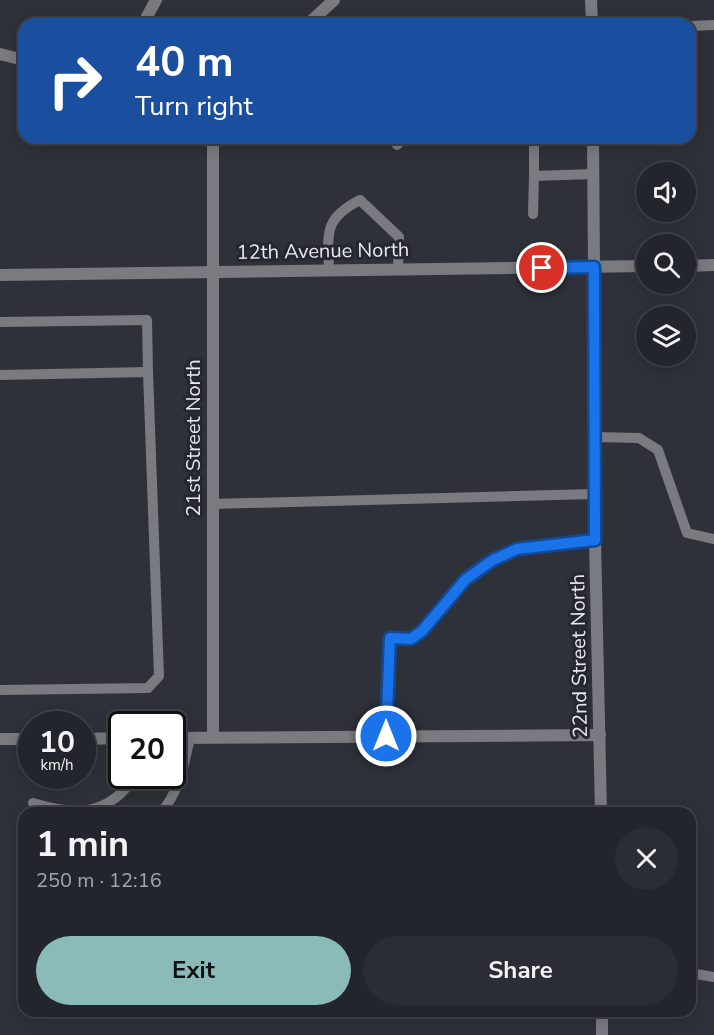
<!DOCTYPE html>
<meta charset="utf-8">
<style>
body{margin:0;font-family:"Nunito Sans",sans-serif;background:#2a2d33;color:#f1f3f6;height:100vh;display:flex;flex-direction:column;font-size:22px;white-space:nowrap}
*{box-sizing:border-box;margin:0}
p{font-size:20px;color:#a2a5a9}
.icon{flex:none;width:33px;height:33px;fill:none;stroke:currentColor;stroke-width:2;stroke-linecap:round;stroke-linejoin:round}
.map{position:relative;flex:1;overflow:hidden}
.sheet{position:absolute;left:18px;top:807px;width:678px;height:210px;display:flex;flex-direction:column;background:#22252b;border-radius:18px;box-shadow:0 3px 15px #0003,0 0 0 2px #3f4247}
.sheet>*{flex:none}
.top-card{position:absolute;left:18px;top:18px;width:678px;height:126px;border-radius:18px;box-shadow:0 3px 15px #0003,0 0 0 2px #3f4247;background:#1a4fa0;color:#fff;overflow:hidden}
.tools{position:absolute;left:636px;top:162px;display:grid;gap:12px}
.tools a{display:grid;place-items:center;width:60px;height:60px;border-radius:50%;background:#22252b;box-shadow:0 3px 15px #0003,0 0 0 2px #3f4247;font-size:30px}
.speed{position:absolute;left:18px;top:711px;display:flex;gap:12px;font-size:30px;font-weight:700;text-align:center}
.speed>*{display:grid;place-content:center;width:78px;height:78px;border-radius:50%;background:#22252b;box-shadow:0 3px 15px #0003,0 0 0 2px #3f4247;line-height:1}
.speed small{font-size:15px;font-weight:400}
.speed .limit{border:3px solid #111;border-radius:9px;background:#fff;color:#111}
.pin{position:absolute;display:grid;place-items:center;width:51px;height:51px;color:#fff;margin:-26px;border:3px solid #fff;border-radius:50%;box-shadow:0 2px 6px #0007}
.me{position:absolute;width:66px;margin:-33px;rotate:0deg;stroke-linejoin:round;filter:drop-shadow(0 0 4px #0008)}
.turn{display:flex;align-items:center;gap:21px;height:126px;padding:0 18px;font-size:27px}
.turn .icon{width:78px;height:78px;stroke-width:2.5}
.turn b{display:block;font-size:42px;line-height:51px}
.round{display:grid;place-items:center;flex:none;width:63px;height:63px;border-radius:32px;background:#2a2d33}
.head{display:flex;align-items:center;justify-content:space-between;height:102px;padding:0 18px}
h1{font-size:36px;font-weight:700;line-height:45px}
.action{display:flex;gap:12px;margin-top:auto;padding:12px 18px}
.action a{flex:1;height:69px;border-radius:36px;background:#8bbbb9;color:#111;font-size:24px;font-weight:700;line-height:69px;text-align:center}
.action a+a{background:#2a2d33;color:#f1f3f6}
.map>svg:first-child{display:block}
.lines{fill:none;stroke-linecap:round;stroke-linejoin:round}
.service{stroke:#7a7b80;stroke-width:10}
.minor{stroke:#7a7b80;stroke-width:12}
.tertiary{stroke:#7a7b80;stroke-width:12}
.route-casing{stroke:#114b97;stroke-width:15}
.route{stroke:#1a73e8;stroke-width:10}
.labels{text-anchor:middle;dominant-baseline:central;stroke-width:6;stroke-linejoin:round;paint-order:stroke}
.street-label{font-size:20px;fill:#e7e9ee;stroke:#24272f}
</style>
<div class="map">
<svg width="714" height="1035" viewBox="0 0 714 1035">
<rect width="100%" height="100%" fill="#2e3139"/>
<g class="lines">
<g class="service">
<path d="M 690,26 L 714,25"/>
<path d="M 397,145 L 404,138"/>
<path d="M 534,176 L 534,138"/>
<path d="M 533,214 L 534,176 L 593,174"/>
<path d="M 329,271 C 328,233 323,219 360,200 L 399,237 L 398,270"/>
<path d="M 0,322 L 147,320 L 148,372"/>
<path d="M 0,375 L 148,372 L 159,676 L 148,688 L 0,690"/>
<path d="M 594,437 L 639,438 L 658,450 L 687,533 L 713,539"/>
<path d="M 213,504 L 594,494"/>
<path d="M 386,736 L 390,638 L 411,639 L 422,631 L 466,579 L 493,560 L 517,549 L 595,540"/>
<path d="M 33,803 C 76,816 109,816 135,776"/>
<path d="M 160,813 C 179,794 184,764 190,738"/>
<path d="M 690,973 L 714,977"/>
</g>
<g class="minor">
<path d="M 591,0 L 592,24"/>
<path d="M 143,24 L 156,0"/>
<path d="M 308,24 L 334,0"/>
<path d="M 0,54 L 24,60"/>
<path d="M 593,138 L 594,267"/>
<path d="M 213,737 L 213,138"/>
</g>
<g class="tertiary">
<path d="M 686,266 L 714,265"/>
<path d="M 594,267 L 594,494 L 601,813"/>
<path d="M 0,275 L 646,266"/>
<path d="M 172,738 L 600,735"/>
<path d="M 0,739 L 32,739"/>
<path d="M 82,739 L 122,738"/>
<path d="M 602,1011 L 602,1035"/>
</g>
</g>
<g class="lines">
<g class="route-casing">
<path id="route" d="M 386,736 L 390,638 L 411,639 L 422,631 L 466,579 L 493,560 L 517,549 L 595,540 L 594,267 L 542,268"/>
</g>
<use href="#route" class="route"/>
</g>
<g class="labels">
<g class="street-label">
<text transform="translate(323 251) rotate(-1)">12th Avenue North</text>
<text transform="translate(193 438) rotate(-90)">21st Street North</text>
<text transform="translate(579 656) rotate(-91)">22nd Street North</text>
</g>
</g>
</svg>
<div class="tools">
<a><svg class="icon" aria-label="sound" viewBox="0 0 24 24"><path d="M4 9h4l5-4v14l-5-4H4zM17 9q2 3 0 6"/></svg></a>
<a><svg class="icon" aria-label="search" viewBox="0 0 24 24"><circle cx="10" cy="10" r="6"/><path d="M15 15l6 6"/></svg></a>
<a><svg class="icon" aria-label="layers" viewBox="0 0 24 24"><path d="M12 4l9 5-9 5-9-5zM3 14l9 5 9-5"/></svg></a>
</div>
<div class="speed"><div>10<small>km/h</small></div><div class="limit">20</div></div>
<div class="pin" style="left:542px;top:268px;background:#d93025"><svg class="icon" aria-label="arrive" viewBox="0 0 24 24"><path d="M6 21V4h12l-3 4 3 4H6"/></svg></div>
<svg class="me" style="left:386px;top:736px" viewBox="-20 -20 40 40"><circle r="17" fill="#1a73e8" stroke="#fff" stroke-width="3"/><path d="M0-11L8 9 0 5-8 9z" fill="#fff"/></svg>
<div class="top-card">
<div class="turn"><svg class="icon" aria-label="right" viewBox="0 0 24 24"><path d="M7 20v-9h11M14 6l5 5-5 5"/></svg><div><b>40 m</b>Turn right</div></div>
</div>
<section class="sheet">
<div class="head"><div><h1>1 min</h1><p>250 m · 12:16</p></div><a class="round"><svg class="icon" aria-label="close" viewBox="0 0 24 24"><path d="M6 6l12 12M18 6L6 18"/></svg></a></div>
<div class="action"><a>Exit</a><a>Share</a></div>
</section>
</div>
